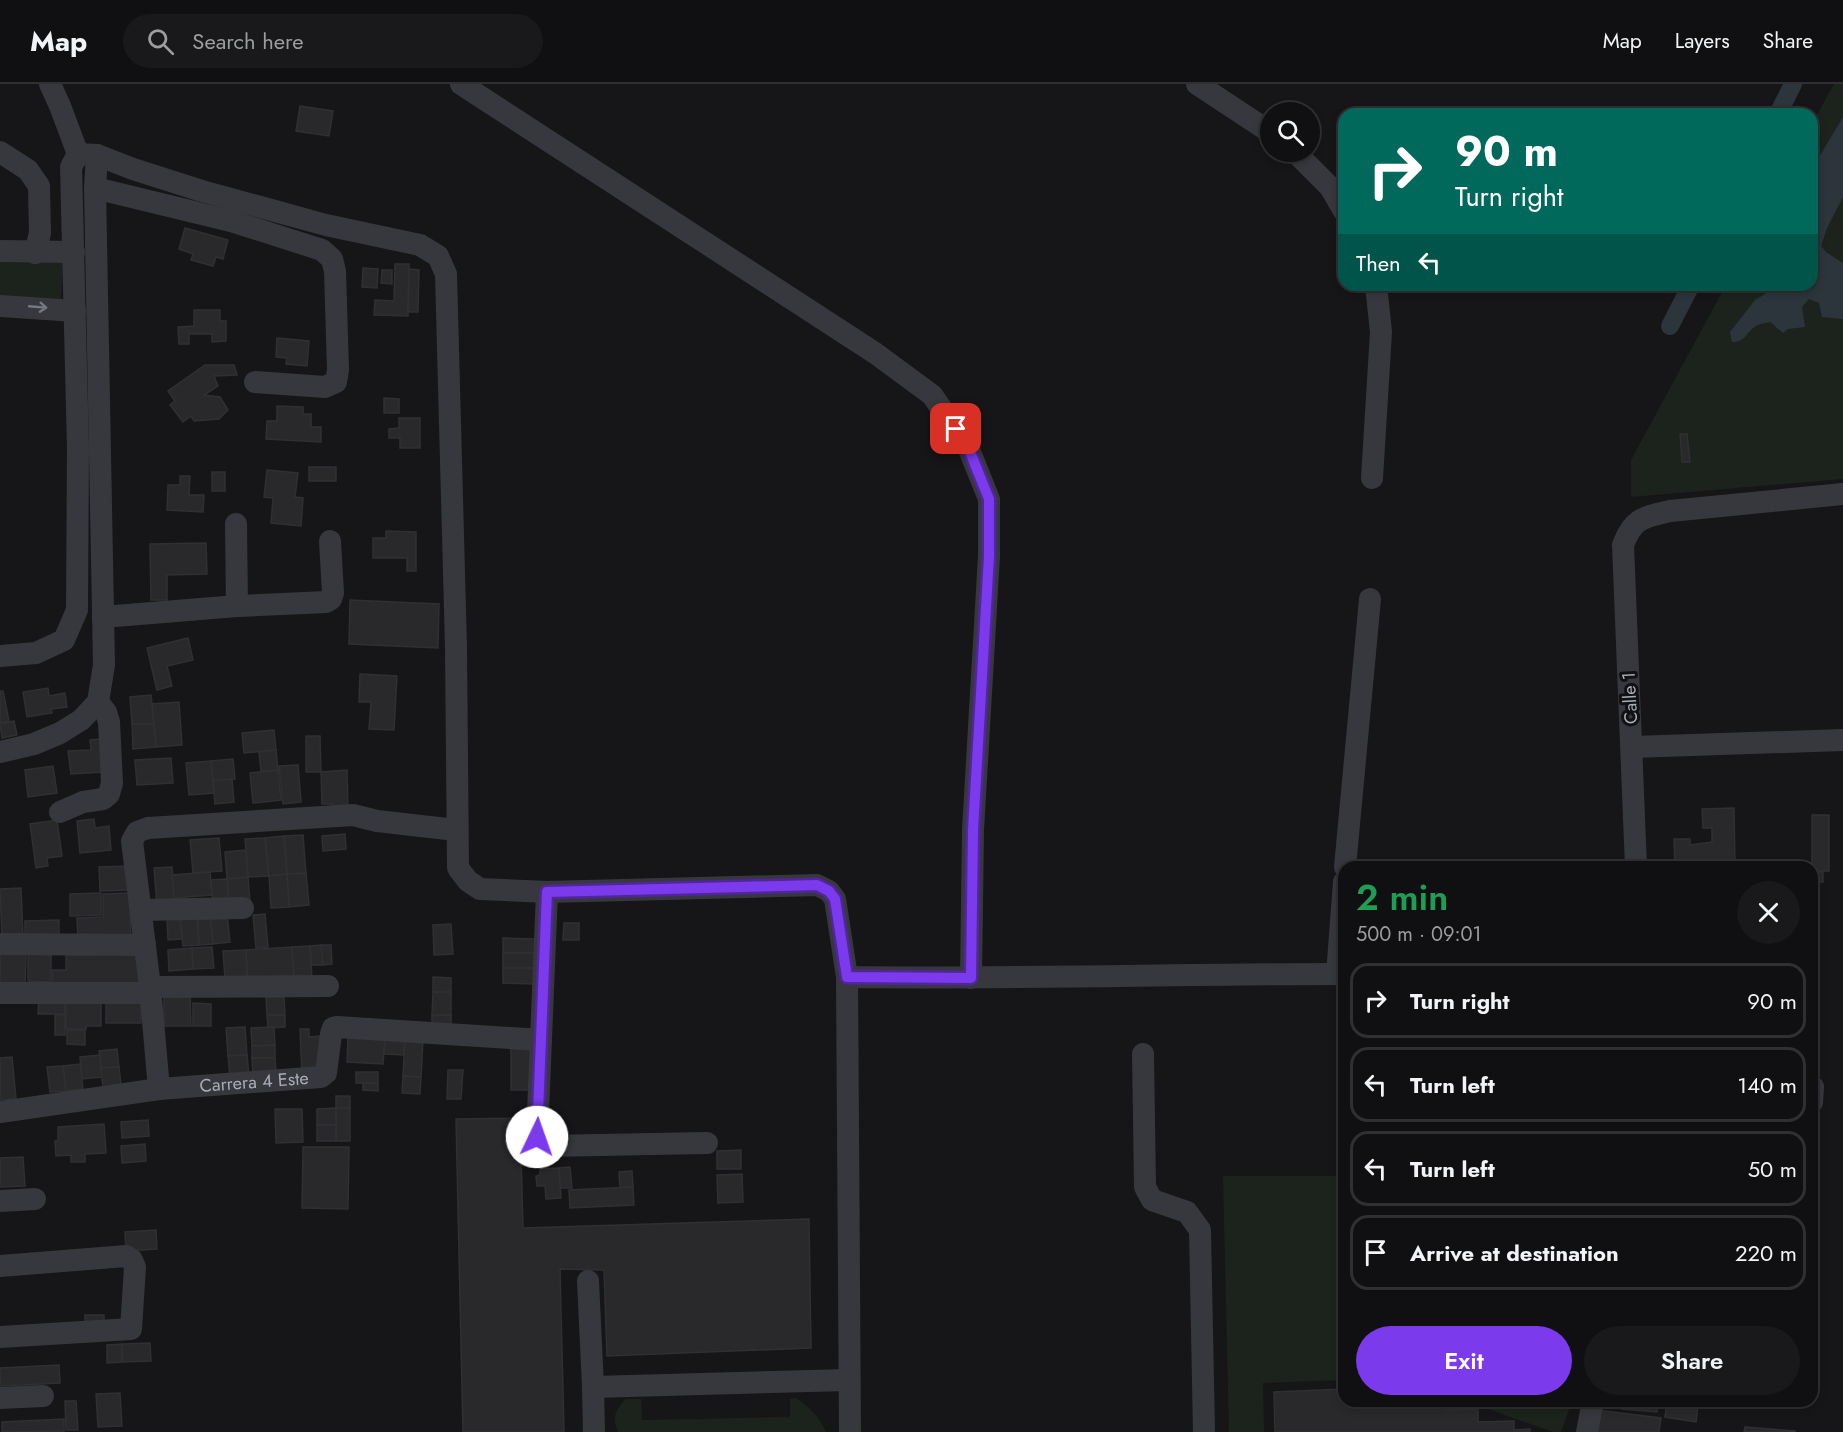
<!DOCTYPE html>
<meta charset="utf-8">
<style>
body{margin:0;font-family:Jost,sans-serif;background:#19191b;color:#f1f3f6;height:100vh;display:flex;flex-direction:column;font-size:22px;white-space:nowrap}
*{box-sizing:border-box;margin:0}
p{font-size:20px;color:#9c9d9f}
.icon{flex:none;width:33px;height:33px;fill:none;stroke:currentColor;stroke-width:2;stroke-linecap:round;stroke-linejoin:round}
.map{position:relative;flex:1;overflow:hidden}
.panel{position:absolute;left:1338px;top:777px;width:480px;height:546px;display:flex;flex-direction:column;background:#101012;border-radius:18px;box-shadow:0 3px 9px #0003,0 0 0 2px #303032}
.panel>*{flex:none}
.guide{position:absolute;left:1338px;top:24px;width:480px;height:183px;border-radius:18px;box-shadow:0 3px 9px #0003,0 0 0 2px #303032;background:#00695c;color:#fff;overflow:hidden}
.buttons{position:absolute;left:1260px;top:18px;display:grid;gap:12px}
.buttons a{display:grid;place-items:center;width:60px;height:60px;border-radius:50%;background:#101012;box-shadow:0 3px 9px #0003,0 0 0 2px #303032;font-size:30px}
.pin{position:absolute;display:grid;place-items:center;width:51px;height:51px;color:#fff;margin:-26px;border-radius:12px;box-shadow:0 3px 9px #0006}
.me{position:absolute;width:66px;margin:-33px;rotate:3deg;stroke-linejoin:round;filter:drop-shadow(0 0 4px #0008)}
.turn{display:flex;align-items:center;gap:21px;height:126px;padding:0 18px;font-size:27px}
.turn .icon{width:78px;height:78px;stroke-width:2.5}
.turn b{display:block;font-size:42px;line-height:51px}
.then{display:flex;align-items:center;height:57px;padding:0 18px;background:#0003;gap:12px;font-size:22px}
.round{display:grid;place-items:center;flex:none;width:63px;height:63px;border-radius:32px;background:#19191b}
.headline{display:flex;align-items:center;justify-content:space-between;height:102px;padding:0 18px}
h1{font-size:36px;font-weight:600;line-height:45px;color:#1e9e55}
.primary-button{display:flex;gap:12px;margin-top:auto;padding:12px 18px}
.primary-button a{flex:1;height:69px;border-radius:36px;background:#7c3aed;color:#fff;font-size:24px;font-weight:600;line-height:69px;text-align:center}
.primary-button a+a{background:#19191b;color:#f1f3f6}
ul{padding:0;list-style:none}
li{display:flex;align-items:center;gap:18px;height:75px;margin:0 12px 9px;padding:0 6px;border:3px solid #303032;border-radius:18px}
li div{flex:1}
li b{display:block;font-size:22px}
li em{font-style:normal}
header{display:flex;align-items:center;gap:36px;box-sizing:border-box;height:84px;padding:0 30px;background:#101012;border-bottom:2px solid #303032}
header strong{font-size:28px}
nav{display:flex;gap:33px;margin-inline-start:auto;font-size:21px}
.search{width:420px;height:54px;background:#19191b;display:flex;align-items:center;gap:15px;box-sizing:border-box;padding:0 21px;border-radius:33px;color:#9c9d9f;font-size:22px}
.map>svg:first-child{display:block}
.green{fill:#1c231d}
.water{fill:#2c353c}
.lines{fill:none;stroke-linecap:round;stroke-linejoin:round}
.canal{stroke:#2c353c;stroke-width:18}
.building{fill:#29292c;stroke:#303034;stroke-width:1.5}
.minor{stroke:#37383d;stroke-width:22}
.oneway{stroke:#757881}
.route-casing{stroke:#51269a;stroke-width:15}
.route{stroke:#7c3aed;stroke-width:10}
.labels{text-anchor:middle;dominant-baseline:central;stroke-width:6;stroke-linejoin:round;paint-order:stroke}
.street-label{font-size:18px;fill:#a8adb8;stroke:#111113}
</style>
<header>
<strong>Map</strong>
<div class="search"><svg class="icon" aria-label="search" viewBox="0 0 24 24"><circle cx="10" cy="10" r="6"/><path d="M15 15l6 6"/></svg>Search here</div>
<nav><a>Map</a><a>Layers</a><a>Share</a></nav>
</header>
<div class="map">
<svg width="1843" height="1348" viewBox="0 0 1843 1348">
<rect width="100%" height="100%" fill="#161618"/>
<g class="green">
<path d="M 1834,0 L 1843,0 L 1843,395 L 1631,413 L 1631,376 L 1726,201 L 1812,201 L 1812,40 Z"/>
<path d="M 0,174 L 63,177 L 61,215 L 0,213 Z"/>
<path d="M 1223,1092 L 1344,1092 L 1344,1296 L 1263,1299 L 1264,1348 L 1229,1348 Z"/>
<path d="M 796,1314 C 810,1324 819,1332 826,1348 L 618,1348 C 612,1333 615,1326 626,1315 L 641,1315 L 642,1336 L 790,1333 L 790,1315 Z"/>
<path d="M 1466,1317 L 1572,1317 L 1561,1348 L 1553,1348 Z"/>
</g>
<path class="water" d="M 1843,33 L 1843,113 L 1827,144 L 1821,162 L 1826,168 L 1843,179 L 1843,235 L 1822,233 L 1819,219 L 1809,215 L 1802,223 L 1805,243 L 1788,245 L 1783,249 L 1770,238 C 1766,239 1759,240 1756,242 C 1746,248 1745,259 1732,258 L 1730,248 L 1755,216 L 1765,210 L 1764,201 L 1812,201 L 1812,85 Z"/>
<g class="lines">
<g class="canal">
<path d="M 1778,30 L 1793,0"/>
<path d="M 1670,242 L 1691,201"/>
</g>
</g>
<g class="building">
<path d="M 300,22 L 333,27 L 329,52 L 296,47 Z"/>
<path d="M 185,144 L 228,156 L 223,175 L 216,173 L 213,182 L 191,176 L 193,170 L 179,165 Z"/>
<path d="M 395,180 L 409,180 L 408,232 L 374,231 L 375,216 L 394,217 Z"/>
<path d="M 363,184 L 378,185 L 377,204 L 362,203 Z"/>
<path d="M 409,185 L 419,186 L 418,228 L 408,228 Z"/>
<path d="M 382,186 L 392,186 L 392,200 L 381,199 Z"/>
<path d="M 194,226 L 220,226 L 220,237 L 226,237 L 226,257 L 212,258 L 212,250 L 189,250 L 189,260 L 179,260 L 178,243 L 194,242 Z"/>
<path d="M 277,254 L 309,257 L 307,282 L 286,280 L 287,274 L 276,273 Z"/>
<path d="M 205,281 L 234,281 L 237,291 L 214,292 L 218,302 L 204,311 L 220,313 L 228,326 L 219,335 L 194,337 L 191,332 L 183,338 L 170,321 L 175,317 L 168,307 Z"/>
<path d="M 384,314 L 399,315 L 399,329 L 384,329 Z"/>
<path d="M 277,322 L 303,323 L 303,330 L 311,330 L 311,343 L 321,343 L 321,358 L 266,355 L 267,337 L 277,337 Z"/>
<path d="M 399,334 L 420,334 L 420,364 L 400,364 L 400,354 L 389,354 L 389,345 L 399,344 Z"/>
<path d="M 1680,350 L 1687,350 L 1690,378 L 1682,378 Z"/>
<rect x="309" y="383" width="27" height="14"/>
<path d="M 267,386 L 298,389 L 295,413 L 303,414 L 301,442 L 271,439 L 273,414 L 264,413 Z"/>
<rect x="212" y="388" width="13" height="19"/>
<path d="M 180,392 L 190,392 L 189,411 L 204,411 L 203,428 L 167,426 L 168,401 L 180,401 Z"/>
<path d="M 386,447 L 416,448 L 416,487 L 407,487 L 407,474 L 373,474 L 373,454 L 386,454 Z"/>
<path d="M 206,459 L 207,490 L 167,491 L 167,516 L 151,516 L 150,460 Z"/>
<path d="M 350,516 L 439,520 L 438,564 L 349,560 Z"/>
<path d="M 188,554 L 193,576 L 167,582 L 172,602 L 157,606 L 147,564 Z"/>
<path d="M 360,590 L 397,592 L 394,646 L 369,645 L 371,618 L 359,618 Z"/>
<path d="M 48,604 L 49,612 L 65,609 L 67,623 L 51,625 L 52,629 L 27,633 L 23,608 Z"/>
<path d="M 0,607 L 3,607 L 9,637 L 0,639 Z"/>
<path d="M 151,611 L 154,640 L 132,640 L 130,613 Z"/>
<path d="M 179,618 L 182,661 L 156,663 L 152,620 Z"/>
<path d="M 14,637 L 17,651 L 2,654 L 0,640 Z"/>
<path d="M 132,640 L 154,640 L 156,663 L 133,665 Z"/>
<path d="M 274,646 L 276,666 L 244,669 L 242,649 Z"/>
<path d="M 306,652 L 320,652 L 321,688 L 306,688 Z"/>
<path d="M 100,655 L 103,688 L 71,690 L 68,667 L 91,666 L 90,656 Z"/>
<path d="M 276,666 L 278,686 L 261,687 L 259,668 Z"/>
<path d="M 171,674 L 173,699 L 137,701 L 135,676 Z"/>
<path d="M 233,675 L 235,695 L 213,697 L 211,677 Z"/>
<path d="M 211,677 L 214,709 L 189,711 L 186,679 Z"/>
<path d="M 298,681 L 301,718 L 283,720 L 279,682 Z"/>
<path d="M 53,682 L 57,709 L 28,713 L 25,686 Z"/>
<path d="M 278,686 L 281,716 L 253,719 L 250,689 Z"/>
<path d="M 347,686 L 348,727 L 332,727 L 332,720 L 322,720 L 321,688 Z"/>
<path d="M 232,695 L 234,718 L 215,720 L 213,697 Z"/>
<path d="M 1734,724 L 1735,783 L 1675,783 L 1674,755 L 1690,755 L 1690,761 L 1712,758 L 1712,744 L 1703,744 L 1702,725 Z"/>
<rect x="1812" y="731" width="17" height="56"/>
<path d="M 94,735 L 95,744 L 109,742 L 111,766 L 80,769 L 77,737 Z"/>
<path d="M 57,736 L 62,772 L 47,774 L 48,782 L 36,784 L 30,740 Z"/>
<path d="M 345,750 L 346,765 L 323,767 L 322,752 Z"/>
<path d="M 303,751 L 306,789 L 287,790 L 284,752 Z"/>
<path d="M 284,752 L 287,790 L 269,792 L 265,754 Z"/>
<path d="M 219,754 L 222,787 L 193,789 L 190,756 Z"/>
<path d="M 265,754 L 269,792 L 248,793 L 245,755 Z"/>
<path d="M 246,766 L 248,793 L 227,795 L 225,768 Z"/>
<path d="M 127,782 L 128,806 L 100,807 L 99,783 Z"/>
<path d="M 172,783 L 175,820 L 157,821 L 154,784 Z"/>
<path d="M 1812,787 L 1823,788 L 1823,798 L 1812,798 Z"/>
<path d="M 210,788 L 212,811 L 174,814 L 172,791 Z"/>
<path d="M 306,789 L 309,821 L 289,823 L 287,790 Z"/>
<path d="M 287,790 L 289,823 L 271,824 L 269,792 Z"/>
<path d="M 248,793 L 250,818 L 229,820 L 227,795 Z"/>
<path d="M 227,795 L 229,820 L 213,821 L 211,796 Z"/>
<path d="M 21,804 L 23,853 L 2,854 L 0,805 Z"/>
<path d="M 101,809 L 101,831 L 70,832 L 70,810 Z"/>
<path d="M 129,809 L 131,854 L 78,856 L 77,834 L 103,833 L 103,810 Z"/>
<path d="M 227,830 L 230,858 L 213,860 L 210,832 Z"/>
<path d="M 265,830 L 268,863 L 256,864 L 253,831 Z"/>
<path d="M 210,832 L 213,860 L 199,861 L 197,833 Z"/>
<path d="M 197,833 L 199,861 L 183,862 L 180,834 Z"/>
<path d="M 180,834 L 182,855 L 168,856 L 167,835 Z"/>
<path d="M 59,836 L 59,853 L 25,854 L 25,837 Z"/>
<path d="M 564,839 L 579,839 L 579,856 L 563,856 Z"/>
<path d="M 451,840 L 453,870 L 434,871 L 433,841 Z"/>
<path d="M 503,854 L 535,855 L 535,869 L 503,869 Z"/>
<path d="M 321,861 L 331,861 L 332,880 L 323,881 Z"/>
<path d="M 321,861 L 323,881 L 311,881 L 310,862 Z"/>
<path d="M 310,862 L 312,895 L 294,897 L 292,863 Z"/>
<path d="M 212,863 L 214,884 L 193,885 L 192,864 Z"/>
<path d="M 292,863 L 294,897 L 248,899 L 246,866 Z"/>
<path d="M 192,864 L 193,885 L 169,887 L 168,866 Z"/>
<path d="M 246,866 L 247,892 L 225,894 L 223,867 Z"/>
<path d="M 0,867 L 26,869 L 25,904 L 0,903 Z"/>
<path d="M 139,869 L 140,904 L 53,903 L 52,886 L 66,886 L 66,871 Z"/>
<rect x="503" y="869" width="32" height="15"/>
<path d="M 28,870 L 51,871 L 51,898 L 28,897 Z"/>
<path d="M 503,884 L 535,884 L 534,900 L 503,899 Z"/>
<path d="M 433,893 L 451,894 L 451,908 L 433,908 Z"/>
<path d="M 190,907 L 191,942 L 164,942 L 164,908 Z"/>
<path d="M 433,908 L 451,908 L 451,931 L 432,931 Z"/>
<path d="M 266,913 L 284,913 L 285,931 L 267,931 Z"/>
<path d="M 39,915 L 65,915 L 65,930 L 38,930 Z"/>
<rect x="106" y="917" width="35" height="22"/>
<path d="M 66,918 L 101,919 L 101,942 L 86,942 L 86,945 L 66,945 Z"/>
<path d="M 193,919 L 211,920 L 211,942 L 193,942 Z"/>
<rect x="55" y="931" width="10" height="20"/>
<path d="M 267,931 L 285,931 L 285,943 L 268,944 Z"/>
<rect x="432" y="931" width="19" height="14"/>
<path d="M 245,943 L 247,971 L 228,972 L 226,944 Z"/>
<path d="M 274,943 L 275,961 L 252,962 L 251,944 Z"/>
<path d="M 300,945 L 309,945 L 309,953 L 320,952 L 321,983 L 302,991 Z"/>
<path d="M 67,946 L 85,946 L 85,961 L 67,960 Z"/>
<path d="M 348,952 L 385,954 L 383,980 L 347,978 Z"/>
<path d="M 385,954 L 405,955 L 404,971 L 384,970 Z"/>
<path d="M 405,955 L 423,956 L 421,993 L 403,992 Z"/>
<rect x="511" y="960" width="23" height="46"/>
<path d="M 275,961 L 275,974 L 252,974 L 252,962 Z"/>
<path d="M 117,965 L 119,983 L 101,984 L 99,967 Z"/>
<path d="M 100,971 L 102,993 L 82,995 L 80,973 Z"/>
<path d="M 247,971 L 249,992 L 230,993 L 228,972 Z"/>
<path d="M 12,973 L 16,1015 L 0,1016 L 0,974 Z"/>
<path d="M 252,974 L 275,974 L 276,990 L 253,991 Z"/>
<path d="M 80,980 L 83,1005 L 66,1007 L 63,982 Z"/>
<path d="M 63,982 L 66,1007 L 50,1008 L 47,983 Z"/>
<path d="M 119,983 L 121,1001 L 103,1003 L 101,984 Z"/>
<path d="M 448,986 L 463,986 L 461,1015 L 447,1015 Z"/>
<rect x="356" y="988" width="22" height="11"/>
<path d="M 403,992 L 421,993 L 420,1010 L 402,1009 Z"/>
<path d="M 363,999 L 378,999 L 378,1007 L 363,1006 Z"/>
<rect x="336" y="1012" width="14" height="12"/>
<rect x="336" y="1024" width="14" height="33"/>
<path d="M 336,1024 L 336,1041 L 317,1041 L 317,1025 Z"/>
<path d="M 275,1025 L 302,1025 L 303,1058 L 276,1059 Z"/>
<path d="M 520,1034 L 523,1144 L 809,1135 L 811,1264 L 607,1272 L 604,1186 L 560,1185 L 564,1348 L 463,1348 L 456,1035 Z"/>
<path d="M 148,1036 L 149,1052 L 122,1054 L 121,1038 Z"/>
<path d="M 104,1040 L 106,1069 L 85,1070 L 85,1078 L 71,1078 L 71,1071 L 56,1072 L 55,1057 L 58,1057 L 58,1043 Z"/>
<rect x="317" y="1041" width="19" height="16"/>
<path d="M 145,1060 L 146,1077 L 122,1079 L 121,1062 Z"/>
<path d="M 303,1063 L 349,1063 L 348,1125 L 302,1124 Z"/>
<path d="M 741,1066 L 741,1085 L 717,1085 L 717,1067 Z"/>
<path d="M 23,1073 L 25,1102 L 0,1103 L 0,1074 Z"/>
<path d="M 570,1083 L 572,1104 L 560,1104 L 559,1084 Z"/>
<path d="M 559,1084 L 561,1114 L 546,1115 L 545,1102 L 537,1102 L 536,1092 L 540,1091 L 540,1085 Z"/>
<path d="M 632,1087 L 633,1103 L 620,1104 L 619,1088 Z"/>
<path d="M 742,1090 L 743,1118 L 718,1119 L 717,1091 Z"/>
<path d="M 633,1103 L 634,1121 L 570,1124 L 569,1106 Z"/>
<path d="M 156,1146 L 157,1165 L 126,1167 L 125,1148 Z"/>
<rect x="85" y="1231" width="19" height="12"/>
<path d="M 150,1259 L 151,1277 L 122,1278 L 122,1260 Z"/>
<path d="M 122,1260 L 122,1278 L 107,1279 L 107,1261 Z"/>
<path d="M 59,1281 L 60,1299 L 0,1302 L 0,1284 Z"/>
<path d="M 1344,1305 L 1344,1317 L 1444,1317 L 1444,1326 L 1478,1325 L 1478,1338 L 1514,1337 L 1514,1346 L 1530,1345 L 1530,1348 L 1275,1348 L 1274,1308 Z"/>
<path d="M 120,1309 L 122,1342 L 98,1343 L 96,1310 Z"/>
<path d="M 65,1317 L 76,1317 L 78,1346 L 66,1346 Z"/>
<path d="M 1620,1317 L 1658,1317 L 1657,1328 L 1622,1325 Z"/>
<path d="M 1667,1317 L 1698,1321 L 1696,1338 L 1665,1333 Z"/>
<path d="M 1596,1326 L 1661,1334 L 1659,1348 L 1593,1348 Z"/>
<path d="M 64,1335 L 64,1347 L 2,1348 L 2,1338 Z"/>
<path d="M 1745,1343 L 1795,1347 L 1795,1348 L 1744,1348 Z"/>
</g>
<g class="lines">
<g class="minor">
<path d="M 461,0 L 875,269 L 932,311 L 968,363 L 989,415 L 989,472 L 973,746 L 971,894"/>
<path d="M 1197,0 L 1270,48"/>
<path d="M 0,68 L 28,86 L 39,102 L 40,149 L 35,169"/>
<path d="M 1295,68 L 1330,103 L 1344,127"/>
<path d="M 78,70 L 97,71 L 133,85 L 202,107 L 326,141 L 420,161 L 438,172 L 446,190 L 456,563 L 458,784 L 468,797 L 480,805 L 547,808 L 817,801 L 829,807 L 835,815 L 847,893 L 850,1348"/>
<path d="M 95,104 L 231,137 L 322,166 L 332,175 L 335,187 L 338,286 L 336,298 L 325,303 L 255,298"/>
<path d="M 0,167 L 74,168"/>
<path d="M 0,222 L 75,227"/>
<path d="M 1372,394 L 1381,248 L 1376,201"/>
<path d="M 236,440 L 237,522"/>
<path d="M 103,533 L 237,522 L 326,518 L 331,515 L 333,509 L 330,457"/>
<path d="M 0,572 L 36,569 L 64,556 L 77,526 L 78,364 L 71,83 L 78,70 L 60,22 L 50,0"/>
<path d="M 1632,663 L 1843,656"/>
<path d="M 0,668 L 34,660 L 60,649 L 81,636 L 98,618 L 104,581 L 95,104 L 97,71"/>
<path d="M 60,728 L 83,718 L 103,715 L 109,710 L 112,699 L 109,638 L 106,628 L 98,618"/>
<path d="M 1345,783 L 1370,515"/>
<path d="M 1636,783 L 1623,461 C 1633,434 1644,433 1670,427 L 1843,410"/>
<path d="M 547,808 L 537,1053 L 540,1059 L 546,1062 L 707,1059"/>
<path d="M 141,826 L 243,824"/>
<path d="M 0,860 L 145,861"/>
<path d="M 1337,890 L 1344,798"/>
<path d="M 847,893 C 1013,895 1178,890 1344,890"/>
<path d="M 150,903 L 328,902"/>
<path d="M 0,909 L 150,909"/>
<path d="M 1143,970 L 1145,1103 L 1152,1116 L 1187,1128 L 1200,1146 L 1204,1348"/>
<path d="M 159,1005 L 150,903 L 132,757 L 137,748 L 148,744 L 353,731 L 377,737 L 456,746"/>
<path d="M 1812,1018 L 1813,1003"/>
<path id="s1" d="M 0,1028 L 159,1005 L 321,993 L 326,989 L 331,950 L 333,944 L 337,943 L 541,956"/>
<path d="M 0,1117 L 35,1115"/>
<path d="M 0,1182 L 126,1172 L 132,1176 L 135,1183 L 131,1245 L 0,1253"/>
<path d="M 588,1197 L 593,1303"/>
<path d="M 0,1314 L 43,1312"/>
<path d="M 594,1348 L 593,1303 L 848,1296"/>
<path d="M 1587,1348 L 1593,1317"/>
</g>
</g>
<defs><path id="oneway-shaft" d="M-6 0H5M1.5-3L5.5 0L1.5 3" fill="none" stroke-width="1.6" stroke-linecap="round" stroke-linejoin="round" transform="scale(1.5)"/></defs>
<use class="oneway" href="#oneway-shaft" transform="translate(38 223) rotate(5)"/>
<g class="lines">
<g class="route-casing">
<path id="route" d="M 537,1053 L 547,808 L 817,801 L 829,807 L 835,815 L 847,893 L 971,894 L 973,746 L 989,472 L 989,415 L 968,363 L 956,345"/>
</g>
<use href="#route" class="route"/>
</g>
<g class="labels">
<g class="street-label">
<text transform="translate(1630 614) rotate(-93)">Calle 1</text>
<text stroke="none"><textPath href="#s1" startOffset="256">Carrera 4 Este</textPath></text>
</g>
</g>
</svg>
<div class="buttons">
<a><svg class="icon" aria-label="search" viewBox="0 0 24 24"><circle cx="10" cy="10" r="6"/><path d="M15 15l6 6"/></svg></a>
</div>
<div class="pin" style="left:956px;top:345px;background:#d93025"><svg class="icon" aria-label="arrive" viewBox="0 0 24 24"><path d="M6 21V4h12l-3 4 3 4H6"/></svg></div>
<svg class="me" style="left:537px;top:1053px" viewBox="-20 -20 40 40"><circle r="19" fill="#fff"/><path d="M0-13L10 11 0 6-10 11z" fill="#7c3aed"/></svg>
<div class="guide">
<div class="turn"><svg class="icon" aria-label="right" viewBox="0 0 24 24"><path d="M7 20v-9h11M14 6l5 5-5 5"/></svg><div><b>90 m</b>Turn right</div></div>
<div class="then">Then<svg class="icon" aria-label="left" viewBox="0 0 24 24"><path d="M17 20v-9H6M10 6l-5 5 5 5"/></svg></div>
</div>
<section class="panel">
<div class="headline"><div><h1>2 min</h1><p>500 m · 09:01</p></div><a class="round"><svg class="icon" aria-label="close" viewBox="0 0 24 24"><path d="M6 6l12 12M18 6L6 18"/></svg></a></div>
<ul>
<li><svg class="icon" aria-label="right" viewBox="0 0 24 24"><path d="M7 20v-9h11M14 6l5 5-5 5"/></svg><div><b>Turn right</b></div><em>90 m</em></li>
<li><svg class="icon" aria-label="left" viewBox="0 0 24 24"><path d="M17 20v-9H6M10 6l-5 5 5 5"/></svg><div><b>Turn left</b></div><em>140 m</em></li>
<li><svg class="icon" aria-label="left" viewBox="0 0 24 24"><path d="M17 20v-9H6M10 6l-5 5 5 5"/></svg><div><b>Turn left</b></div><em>50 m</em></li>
<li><svg class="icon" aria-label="arrive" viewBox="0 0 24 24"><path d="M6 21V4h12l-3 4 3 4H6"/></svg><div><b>Arrive at destination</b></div><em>220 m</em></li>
</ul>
<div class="primary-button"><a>Exit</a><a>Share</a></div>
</section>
</div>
